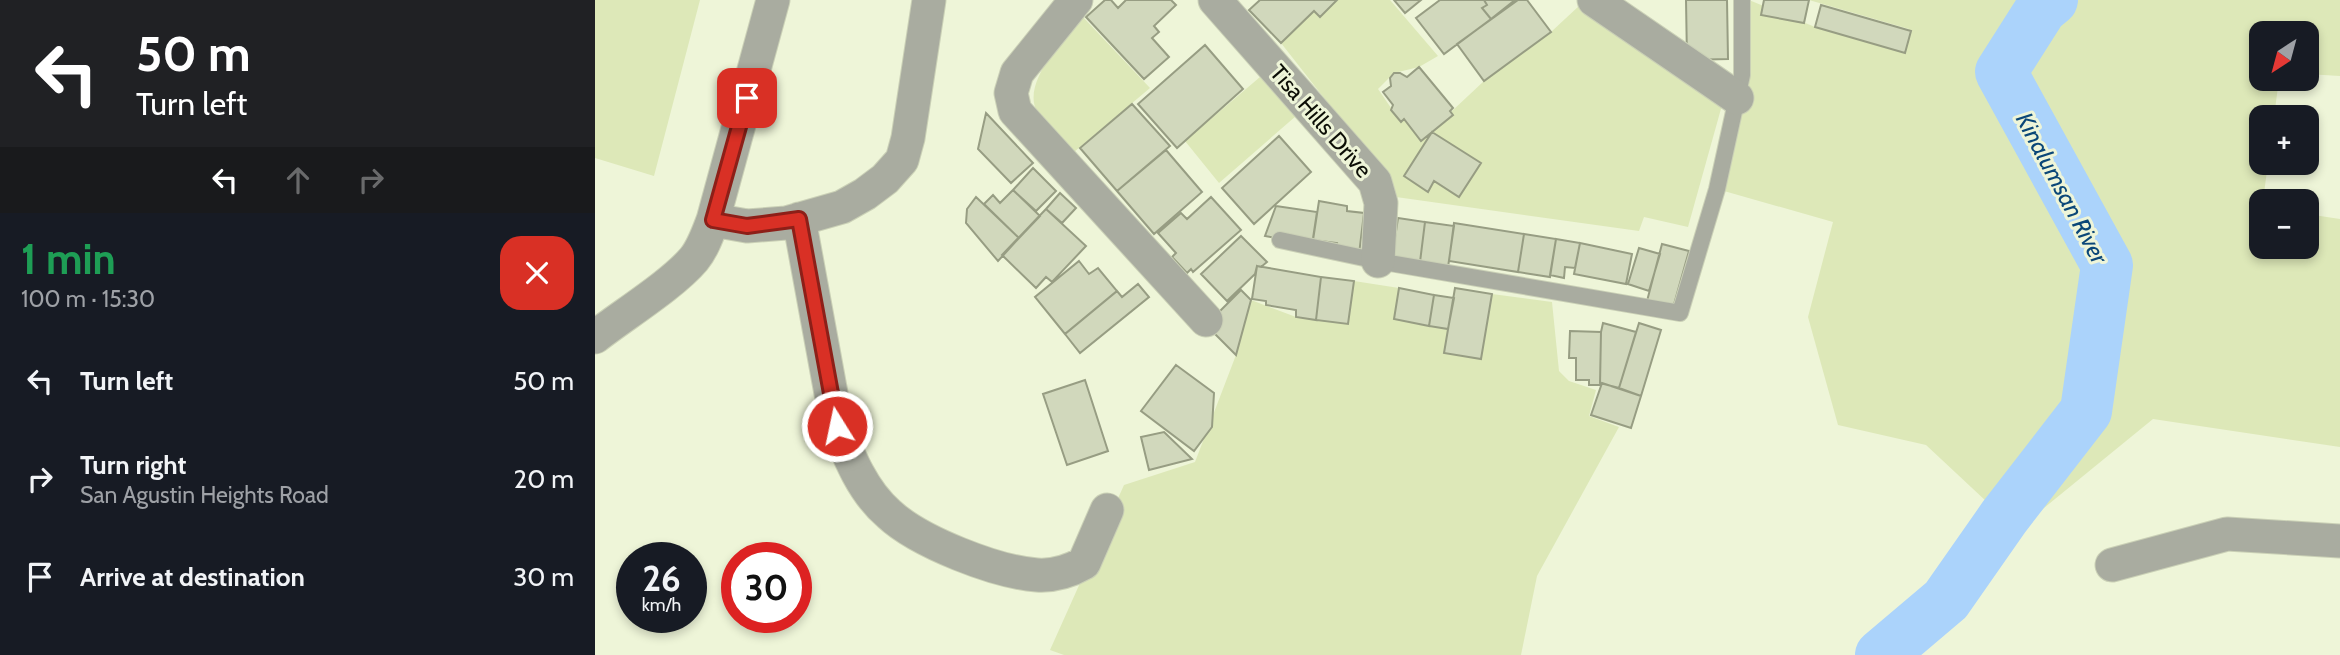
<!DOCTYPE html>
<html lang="en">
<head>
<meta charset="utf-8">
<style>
  body { margin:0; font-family:Cabin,sans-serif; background:#242831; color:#f1f3f6; height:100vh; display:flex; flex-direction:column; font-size:26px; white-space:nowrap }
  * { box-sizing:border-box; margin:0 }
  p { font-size:23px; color:#9ea1a6 }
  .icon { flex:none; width:38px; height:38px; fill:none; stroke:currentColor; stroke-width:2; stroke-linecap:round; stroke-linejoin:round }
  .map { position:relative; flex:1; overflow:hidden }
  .sheet { display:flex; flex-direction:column; background:#171b24; width:595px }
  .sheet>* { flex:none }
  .top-card { background:#202124; color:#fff; overflow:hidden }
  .needle { width:46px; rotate:216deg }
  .tools { position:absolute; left:1654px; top:21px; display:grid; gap:14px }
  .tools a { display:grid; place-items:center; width:70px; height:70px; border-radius:14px; background:#171b24; box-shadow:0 4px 10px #0003; font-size:35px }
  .speed { position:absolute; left:21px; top:542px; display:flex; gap:14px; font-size:35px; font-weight:700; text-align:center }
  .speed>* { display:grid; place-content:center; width:91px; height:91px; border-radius:50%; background:#171b24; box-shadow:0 4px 10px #0003; line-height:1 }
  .speed small { font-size:18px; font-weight:400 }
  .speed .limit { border:10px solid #d22; background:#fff; color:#111 }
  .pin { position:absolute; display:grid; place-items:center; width:60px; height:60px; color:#fff; margin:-30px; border-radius:14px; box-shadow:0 4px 10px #0006 }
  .me { position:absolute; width:77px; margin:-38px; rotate:350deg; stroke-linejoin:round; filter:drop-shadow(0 0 5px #0008) }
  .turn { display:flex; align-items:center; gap:24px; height:147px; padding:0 21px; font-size:32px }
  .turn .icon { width:91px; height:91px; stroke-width:2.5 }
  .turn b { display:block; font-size:49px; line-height:60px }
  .lanes { display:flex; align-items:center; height:66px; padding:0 21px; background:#0003; justify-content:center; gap:35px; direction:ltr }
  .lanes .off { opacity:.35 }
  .round { display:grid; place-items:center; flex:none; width:74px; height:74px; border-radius:21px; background:#242831 }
  .overview { display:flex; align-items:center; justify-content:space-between; height:119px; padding:0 21px }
  h1 { font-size:42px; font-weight:800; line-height:52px; color:#1e9e55 }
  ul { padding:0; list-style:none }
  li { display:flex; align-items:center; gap:21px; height:98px; padding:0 21px }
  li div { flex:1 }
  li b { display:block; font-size:26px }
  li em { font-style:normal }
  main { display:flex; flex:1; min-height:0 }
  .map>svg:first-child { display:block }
</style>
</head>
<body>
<main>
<section class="sheet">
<div class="top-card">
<div class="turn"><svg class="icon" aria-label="left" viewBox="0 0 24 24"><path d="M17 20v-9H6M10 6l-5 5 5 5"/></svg><div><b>50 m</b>Turn left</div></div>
<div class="lanes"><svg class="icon" aria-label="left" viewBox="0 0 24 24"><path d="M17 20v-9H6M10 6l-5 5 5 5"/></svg><svg class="icon off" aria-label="ahead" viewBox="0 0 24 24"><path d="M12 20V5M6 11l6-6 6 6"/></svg><svg class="icon off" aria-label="right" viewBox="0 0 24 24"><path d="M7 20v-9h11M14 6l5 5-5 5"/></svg></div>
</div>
<div class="overview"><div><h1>1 min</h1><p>100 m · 15:30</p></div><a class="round" style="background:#d93025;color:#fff"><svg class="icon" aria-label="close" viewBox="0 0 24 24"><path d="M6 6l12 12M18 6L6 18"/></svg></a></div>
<ul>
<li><svg class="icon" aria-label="left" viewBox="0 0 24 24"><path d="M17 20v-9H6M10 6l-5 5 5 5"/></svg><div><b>Turn left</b></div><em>50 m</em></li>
<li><svg class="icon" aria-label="right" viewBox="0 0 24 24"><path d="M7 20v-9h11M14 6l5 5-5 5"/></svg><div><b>Turn right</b><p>San Agustin Heights Road</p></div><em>20 m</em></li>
<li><svg class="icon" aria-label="arrive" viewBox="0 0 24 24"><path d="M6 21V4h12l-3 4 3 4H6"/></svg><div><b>Arrive at destination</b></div><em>30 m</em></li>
</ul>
</section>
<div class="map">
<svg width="1745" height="655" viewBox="0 0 1745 655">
  <rect width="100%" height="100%" fill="#eef5d8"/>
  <path fill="#dde8b8" d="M0,0H105L59,176L0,158Z
    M742,0H795L843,56L824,67L799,73L783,89L805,121L809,119L826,140L889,81L956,32L985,5L1129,98L1093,227L1049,217L1044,231L801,197L784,168L686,43L719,11L725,16Z
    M1154,0L1220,27L1310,53L1314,29L1214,0H1745V76L1712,74V33H1666V79H1684L1679,117H1666V163H1673L1668,201H1666V247H1712V214L1745,219V447L1558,419L1422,530L1331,445L1243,425L1213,317L1238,222L1122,189Z
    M486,15L555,88L479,152C467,139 451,125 442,111C426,84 470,37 486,15Z
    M665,77L701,116L624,183L590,141Z
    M759,281L804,288L799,319L853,329L850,353L885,359L897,294L957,302L964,371L974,381L1001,390L994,416L1024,427L942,576L926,655H469L455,650L529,485L600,462L641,355L656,300L701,317L752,324Z"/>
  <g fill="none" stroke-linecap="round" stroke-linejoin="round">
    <path stroke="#abd3fb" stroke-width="52" d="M1286,655L1351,600L1409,517L1491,411L1512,265L1406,72L1446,9L1457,0"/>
  </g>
  <path fill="#d1d8bc" stroke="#979d83" stroke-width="2" d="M510,0H516L523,8L531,0H576L581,5L559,26L564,32L557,38L574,57L549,79L491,17Z
    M665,0H742L725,17L719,11L686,43L654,10Z
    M799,0H826L810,13Z
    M845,0H889L892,5L887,8L896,19L849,54L821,18Z
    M889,0H920L896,19L887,8L892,5Z
    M923,0H932L956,32L889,81L862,44Z
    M1091,0H1132L1133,59L1092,60Z
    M1169,0H1214L1209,23L1166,15Z
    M1226,5L1316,31L1310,53L1220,27Z
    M610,45L648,89L582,148L543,104Z
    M824,67L858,108L855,111L858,115L826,141L809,119L806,122L796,110L798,105L788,92L796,86L795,78L799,73H805L812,77Z
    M537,104L575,146L522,191L485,148Z
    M391,113L438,163L416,183L383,149Z
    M837,132L886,163L864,197L839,181L833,192L809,176Z
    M684,136L716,172L659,224L627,188Z
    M571,150L607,192L559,234L522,191Z
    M438,168L461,191L441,211L418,190Z
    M418,190L445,216L424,238L389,204L398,195L405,203Z
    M465,193L481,208L467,223L451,209Z
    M381,197L424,238L403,261L371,223L372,209Z
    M616,197L646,230L598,272L596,269L592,273L577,257L581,253L563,233L586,213L592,219Z
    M724,201L752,206V211L769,213L764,254L741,250L742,243L718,240Z
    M681,206L722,212L717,245L670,236Z
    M451,209L491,246L457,282L451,277L441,288L407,255Z
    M803,218L830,222L825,262L797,258Z
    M830,222L859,226L853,267L825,262Z
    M859,223L929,234L923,272L854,261Z
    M929,234L961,239L955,277L923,272Z
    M646,236L672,262L666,267L662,266L660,274L632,301L606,274Z
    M961,239L985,243L980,268L970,267L969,278L955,275Z
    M985,243L1037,254L1031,284L979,274Z
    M1067,244L1094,251L1078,308L1052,301Z
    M1044,248L1065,254L1054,291L1033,284Z
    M484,261L494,274L503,268L522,291L470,334L440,297Z
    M662,266L726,277L721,320L701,317V310L671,305V301L657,299Z
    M726,277L759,281L753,324L721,320Z
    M543,284L554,297L485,353L470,334L522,291L527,297Z
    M804,288L839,295L834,326L799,319Z
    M860,288L897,294L886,359L849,353Z
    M646,290L656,300L641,355L611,325Z
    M839,295L859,298L853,329L834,326Z
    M1008,323L1041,332L1024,388L1005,383L1006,332Z
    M1044,323L1066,330L1046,396L1024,388Z
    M975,331L1006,332L1005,385H994V380H981V358H974Z
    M581,365L619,393L617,427L599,451L546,411Z
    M490,380L513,451L472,465L448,394Z
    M1007,383L1046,396L1036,428L996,415Z
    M569,432L597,459L554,470L546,437Z"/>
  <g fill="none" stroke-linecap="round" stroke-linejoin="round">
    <g stroke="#cad0b6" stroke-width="18">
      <path id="lane" d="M685,240L783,261L1085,313L1122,189L1147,75V0"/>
    </g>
    <g stroke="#cad0b6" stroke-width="35">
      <path id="street" d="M481,0L422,73L416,93L420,111L611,320
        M620,0L780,182L786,203L783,261
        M999,0L1142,98
        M204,219L242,426C254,457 268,492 294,514C324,542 401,572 442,575C458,576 475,571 489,563L512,510
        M118,220L152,226L191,223L247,207L270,194L290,179L307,160L313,138L334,0
        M0,337C28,315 77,285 99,259C108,248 113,233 118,220L178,0
        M1517,565L1632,534L1745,541"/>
    </g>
    <use href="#lane" stroke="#a9aca0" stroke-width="16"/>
    <use href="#street" stroke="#a9aca0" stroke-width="33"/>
  </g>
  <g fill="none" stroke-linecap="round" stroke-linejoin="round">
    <g stroke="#8d1f18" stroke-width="18">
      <path id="route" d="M152,98L118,220L152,226L204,219L242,426"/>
    </g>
    <use href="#route" stroke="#d93025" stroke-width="12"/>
  </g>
  <g text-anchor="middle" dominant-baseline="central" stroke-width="6" stroke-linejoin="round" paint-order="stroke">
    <g font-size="23" fill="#0c0e06" stroke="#eef5d8">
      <text transform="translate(726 121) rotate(49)">Tisa Hills Drive</text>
    </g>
    <g font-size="24" font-style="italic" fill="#0a4778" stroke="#eef5d8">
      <text transform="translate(1467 188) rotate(62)">Kinalumsan River</text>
    </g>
  </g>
</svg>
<div class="tools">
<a><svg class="needle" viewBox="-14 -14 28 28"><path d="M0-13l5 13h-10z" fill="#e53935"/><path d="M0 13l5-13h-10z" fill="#9ea1a6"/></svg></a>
<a>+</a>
<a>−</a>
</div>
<div class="speed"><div>26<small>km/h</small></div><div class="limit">30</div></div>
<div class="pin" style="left:152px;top:98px;background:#d93025"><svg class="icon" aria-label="arrive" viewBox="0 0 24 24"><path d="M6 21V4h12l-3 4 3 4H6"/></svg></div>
<svg class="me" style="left:242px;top:426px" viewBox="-20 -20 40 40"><circle r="17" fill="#d93025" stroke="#fff" stroke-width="3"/><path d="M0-11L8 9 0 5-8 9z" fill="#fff"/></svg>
</div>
</main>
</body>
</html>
